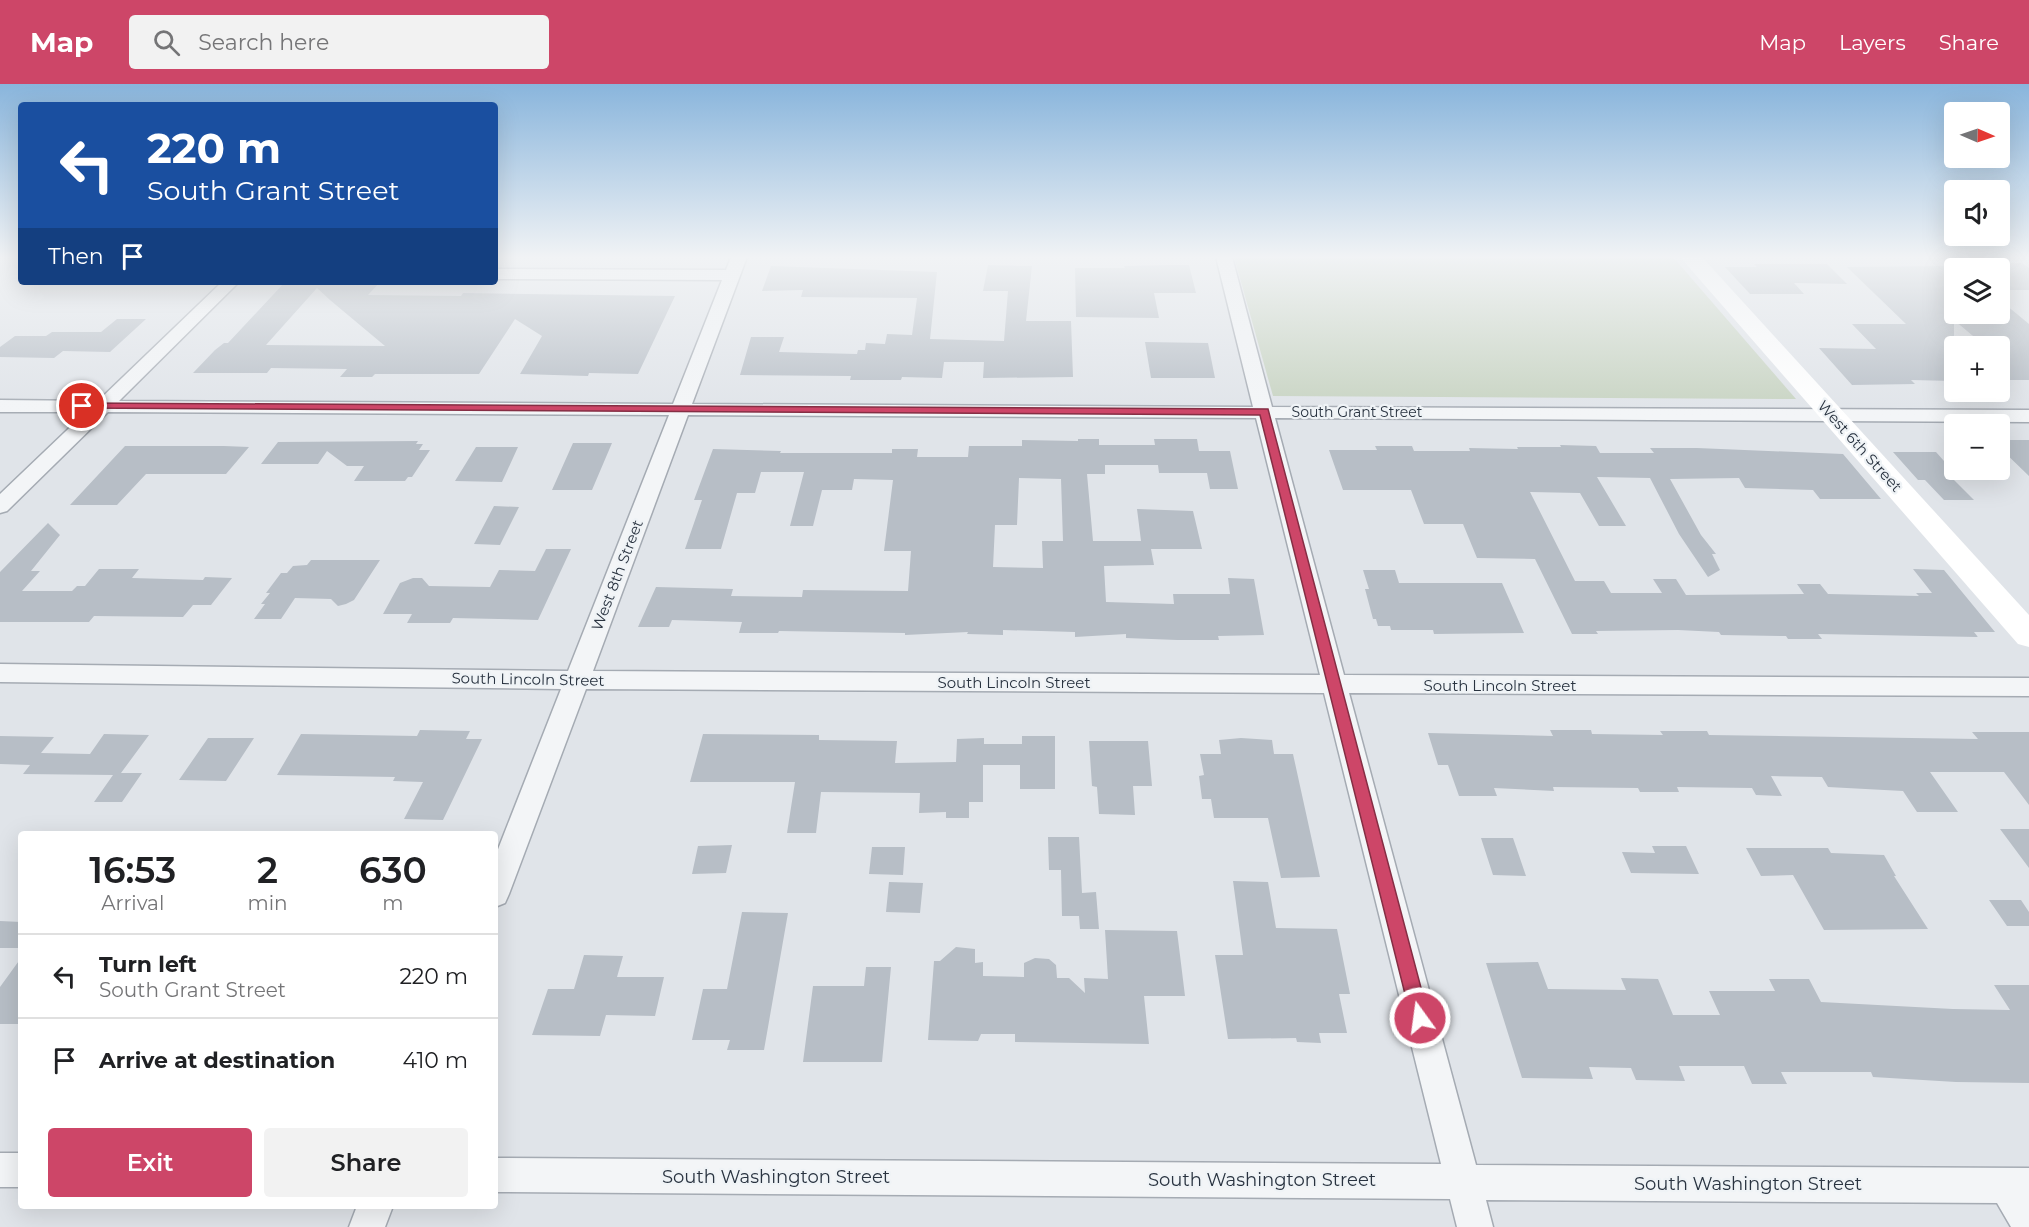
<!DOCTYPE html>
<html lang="en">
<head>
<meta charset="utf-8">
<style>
  body { margin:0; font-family:Montserrat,sans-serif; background:#f2f2f2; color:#202124; height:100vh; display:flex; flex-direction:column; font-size:22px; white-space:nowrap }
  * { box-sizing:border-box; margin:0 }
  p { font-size:20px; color:#757577 }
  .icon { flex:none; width:33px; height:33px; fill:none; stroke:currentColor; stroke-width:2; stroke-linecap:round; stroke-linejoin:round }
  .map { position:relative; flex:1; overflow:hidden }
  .side { position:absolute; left:18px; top:747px; width:480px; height:378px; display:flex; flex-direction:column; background:#fff; border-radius:6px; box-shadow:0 6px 24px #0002 }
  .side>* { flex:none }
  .guide { position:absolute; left:18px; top:18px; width:480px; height:183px; border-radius:6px; box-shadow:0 6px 24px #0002; background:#1a4fa0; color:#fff; overflow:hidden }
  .needle { width:39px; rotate:92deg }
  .controls { position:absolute; left:1944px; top:18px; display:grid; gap:12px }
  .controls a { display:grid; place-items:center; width:66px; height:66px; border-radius:6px; background:#fff; box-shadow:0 6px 24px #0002; font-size:30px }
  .pin { position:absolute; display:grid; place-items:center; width:51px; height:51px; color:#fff; margin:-26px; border:3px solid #fff; border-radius:50%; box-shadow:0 2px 6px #0007 }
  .me { position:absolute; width:66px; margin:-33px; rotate:346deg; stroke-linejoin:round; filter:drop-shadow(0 0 4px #0008) }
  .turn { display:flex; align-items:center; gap:21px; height:126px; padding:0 30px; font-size:27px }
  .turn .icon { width:78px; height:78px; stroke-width:2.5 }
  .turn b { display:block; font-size:42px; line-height:51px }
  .then { display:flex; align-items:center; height:57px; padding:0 30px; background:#0003; gap:12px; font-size:22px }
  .eta { display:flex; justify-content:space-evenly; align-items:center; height:102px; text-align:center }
  .eta b { font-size:36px; font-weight:600; line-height:42px }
  .cta { display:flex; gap:12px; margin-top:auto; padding:12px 30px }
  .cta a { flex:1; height:69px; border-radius:6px; background:#cd4668; color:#fff; font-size:24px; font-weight:600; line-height:69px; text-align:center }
  .cta a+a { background:#f2f2f2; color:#202124 }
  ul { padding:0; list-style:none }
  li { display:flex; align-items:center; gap:18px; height:84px; padding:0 30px; border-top:2px solid #e0e0e0 }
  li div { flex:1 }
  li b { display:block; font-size:22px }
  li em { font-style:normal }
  header { display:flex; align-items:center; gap:36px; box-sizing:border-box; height:84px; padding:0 30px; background:#cd4668; color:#fff }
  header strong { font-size:28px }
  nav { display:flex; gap:33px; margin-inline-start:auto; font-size:21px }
  .search { width:420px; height:54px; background:#f2f2f2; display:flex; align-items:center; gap:15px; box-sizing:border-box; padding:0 21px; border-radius:6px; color:#757577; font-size:22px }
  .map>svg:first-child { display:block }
</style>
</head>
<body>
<header>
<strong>Map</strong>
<div class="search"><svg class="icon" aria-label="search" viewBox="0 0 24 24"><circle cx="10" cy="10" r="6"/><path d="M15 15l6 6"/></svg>Search here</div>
<nav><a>Map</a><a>Layers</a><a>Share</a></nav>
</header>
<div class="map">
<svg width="2029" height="1143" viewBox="0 0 2029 1143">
  <rect width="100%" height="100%" fill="#e0e4e9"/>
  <path fill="#c7d3c1" d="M1234,173H1673L1796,315L1273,312Z"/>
  <path fill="#b7bec6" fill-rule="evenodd" d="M2000,179H2022L2029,184V206H2000Z
    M1754,180H1827L1847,200L1794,199L1804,210H1750L1725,183H1757Z
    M988,181L1032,182L1026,237H1071L1073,293L983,294L984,278H944L942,294L902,293L901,296H850L851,292L740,291L751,253H784L779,268L857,270L858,266H865L866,259L885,260L887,250L912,251L917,214L801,213L803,206L762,207L771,182L937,188L930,255L1004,257L1008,207H983Z
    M1168,181H1189L1196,209H1154L1159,234L1076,233L1075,184H1125L1124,182Z
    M1954,182V230H2000V216L2029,240V296H2000V262H1985L1954,236V297L1911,296L1915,300L1852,301L1819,264L1876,265L1852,240H1906L1847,183Z
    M285,198H380L368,211L461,212L463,209L675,212L638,290L589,289L588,292L520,290L542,252L515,235L479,290H375L372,293H340L347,285L271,284L267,289H193L215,266L224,259H228ZM317,204L330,216L385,262L266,261Z
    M117,235H146L110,268L63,267L54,274L0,273V263L15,252H46L52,248H101Z
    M1145,258L1208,259L1215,294H1151Z
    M1078,355H1099V361H1155L1154,355H1197L1199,367H1230L1238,405H1210L1207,389H1159L1158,381H1105V390H1087L1093,457H1141L1137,425L1193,427L1202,465H1151L1154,481L1104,482L1106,518L1174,520L1173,510H1230L1228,494L1254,495L1264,551L1218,552L1219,556H1177L1126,554V550L1075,553V548L1003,546V551L967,550L968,548L905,551V549L779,547L778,549H739L742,538L672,536L669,543H638L656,503L733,505L731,512L802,513L803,506L908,507L911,467H884L893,396L854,395L852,406H822L813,442H790L804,388H761L755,409H737L721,465H685L702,416H694L713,365L781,367L780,369H892V365H918L917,373H968L969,362H1022V356L1078,357ZM1019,394L1061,395L1063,457H1042L1043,484L993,483L995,441H1017Z
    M2000,356H2029V392L2000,364Z
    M418,357L416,360H423L419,366H430L412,393H408L405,397H354L364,382H347L327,367L318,380H261L278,358Z
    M573,359H612L592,406H552Z
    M1560,361L1596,362L1600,369H1654L1650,364H1697L1843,370L1881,415H1820L1813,406L1745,404L1739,394L1670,395L1701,451L1716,470H1712L1720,486L1708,493L1679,450L1650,394L1597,393L1626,442H1599L1580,409L1530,408L1575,497H1604L1611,509H1662L1653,495H1676L1686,511L1804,510L1797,500H1820L1828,510L1919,512L1916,509H1932L1913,485L1944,486L1995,548H1974L1978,553L1818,550L1822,555H1788L1786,552L1721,551L1719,548L1678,546L1596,547L1598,550H1572L1535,475L1477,474L1463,440H1424L1411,406H1343L1329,366H1377L1375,362H1412L1414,367H1470L1469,364L1518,365L1517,363H1561Z
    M125,362H224L249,363L226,390H146L117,421H70Z
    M476,363H518L502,398L455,397Z
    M1893,368H1936L1960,395H1953L1974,416H1944L1925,396H1918Z
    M494,422L519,423L500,461L474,460Z
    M48,439L60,451L31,487H40L22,507H72L77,502H85L99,485H139L132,494L203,496L205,493L232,494L211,521H193L183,533L94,532L89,538H0V488Z
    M546,465H571L538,536L453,534L450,539H407L412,530H383L400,499L413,494H422L429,502L490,503L499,486L535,487Z
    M311,476H380L354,516L346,520L338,522L331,515L295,514L281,535H254L265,520H261L270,509H266L281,489H287L293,482L307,481Z
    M1363,486H1395L1399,499H1502L1524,549L1434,550L1433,546H1391L1390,542H1378L1376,535H1373L1365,505H1369Z
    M420,646L470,647L466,655H482L443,736L404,735L423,698L393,697L395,693L277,691L301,650L417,652Z
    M1550,646H1591L1592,650L1663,651L1660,647H1707L1709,651L1978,655L1972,648H2029V721L2004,688H1930L1958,728H1917L1903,707L1828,703L1822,693L1771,692L1782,712L1756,711L1752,704L1677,703L1679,708H1640L1638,704L1553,703L1554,707L1494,704L1497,712H1459L1448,681H1438L1428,649L1553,652Z
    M104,650L149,651L121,689H142L122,718H94L113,691L23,690L30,681L0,680V652L54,653L41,669L90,670Z
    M703,650L819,651V656L897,657L895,679L956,678L957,655L984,654V660H1022V652H1055V705H1020V681H983V718H969V734H946V728L919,729L920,709L821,708L816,749H787L795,698H690Z
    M208,654H254L226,697L179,696Z
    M1241,654L1272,656L1274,670H1293L1320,793L1281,794L1268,734H1214L1211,715H1202L1199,692L1204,691L1200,670H1221L1219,656Z
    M1089,657H1148L1152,702H1133L1135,731L1099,730L1097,703L1092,702Z
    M2000,745H2029V784Z
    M1048,753H1079L1082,809L1096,808L1099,845H1080L1079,832H1062L1061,786H1049Z
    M1481,754H1513L1526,792L1493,791Z
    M732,761L726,789L692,790L698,762Z
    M1652,762H1686L1699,790L1631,789L1622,768L1655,769Z
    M872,763H905L903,791L869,790Z
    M1746,764H1828L1831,769L1884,771L1896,792H1894L1928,845L1824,846L1793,791L1761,792Z
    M1233,797L1268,798L1276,844L1337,845L1350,910H1339L1347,949H1319L1321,959L1297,958L1296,954L1228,955L1215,871H1243Z
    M889,798L923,799L920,829L886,828Z
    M1989,816H2021L2029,828V842H2007Z
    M742,828L788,829L764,966H727L730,956H692L703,905H727Z
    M0,837L21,838V864H0Z
    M1105,846L1177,847L1185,912H1144L1149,960L1015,958V950H981L978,957L928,956L934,877H940L956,863L975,865V879L983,878V892L1024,893V879L1035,874L1049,875L1056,881L1057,894H1069L1085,909L1084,894L1108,895Z
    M584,871L623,872L617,893H664L655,932L606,931L600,952L532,951L548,905H574Z
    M21,874V940H0V903Z
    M1538,878L1548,905L1626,906L1621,894L1658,895L1673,931H1720L1709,907H1775L1769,895H1809L1821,918L1953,925L2010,926L1994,901H2029V999L1956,998L1873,993L1871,988H1781L1787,1000H1752L1744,982H1679L1685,997L1636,996L1631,984L1589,983L1593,995L1522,994L1486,879Z
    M866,883H891L882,978H803L813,902H864Z"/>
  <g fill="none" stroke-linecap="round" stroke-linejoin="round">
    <g stroke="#a5abb3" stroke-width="3">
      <path id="street" d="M731,173H747L692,320L1253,323L1216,173H1232L1272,323L2029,326V338L1275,334L1344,591L2029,594V612L1349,609L1476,1081L2029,1084V1143H2011L1997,1119L1486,1116L1493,1143H1457L1450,1115L495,1108V1074L1441,1080L1324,609L586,605L509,810L505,819L495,823V773L561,605L0,598V580L568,587L669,331L108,328L7,427L0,429V410L86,328H0V316L98,317L222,198H239L119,317L673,320L722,196L495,195V185L726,186ZM688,331L1256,334L1320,591L593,587Z
        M0,1069H21V1103H0Z
        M357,1122H393L385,1143H349Z"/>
    </g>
    <use href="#street" fill="#f3f5f7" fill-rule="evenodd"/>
    <path fill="#fff" fill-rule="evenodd" d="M1680,173H1702L2029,531V563L2018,560Z"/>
  </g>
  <linearGradient id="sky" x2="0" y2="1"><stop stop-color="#89b5dc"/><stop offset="0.52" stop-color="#f1f3f5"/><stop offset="1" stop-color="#f1f3f5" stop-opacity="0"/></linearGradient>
  <rect width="2029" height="333" fill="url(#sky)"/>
  <path fill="#cd4668" stroke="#852e44" stroke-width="1.5" d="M82,319L1268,325L1429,934L1427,941L1420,943L1414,941L1411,934L1260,331L79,324V320Z"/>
  <g text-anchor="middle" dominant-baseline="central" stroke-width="4.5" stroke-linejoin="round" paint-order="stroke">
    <g font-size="14" fill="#293340" stroke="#eff3f6">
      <text x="1357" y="328">South Grant Street</text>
    </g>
    <g font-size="15" fill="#293340" stroke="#eff3f6">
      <text transform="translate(1860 362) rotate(48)">West 6th Street</text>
      <text transform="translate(617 491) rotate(-69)">West 8th Street</text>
      <text transform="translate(528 595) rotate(1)">South Lincoln Street</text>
      <text x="1014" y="598">South Lincoln Street</text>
      <text x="1500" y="601">South Lincoln Street</text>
    </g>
    <g font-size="18" fill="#293340" stroke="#eff3f6">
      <text x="776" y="1093">South Washington Street</text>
      <text x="1262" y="1096">South Washington Street</text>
      <text x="1748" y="1100">South Washington Street</text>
    </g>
  </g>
</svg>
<div class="controls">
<a><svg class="needle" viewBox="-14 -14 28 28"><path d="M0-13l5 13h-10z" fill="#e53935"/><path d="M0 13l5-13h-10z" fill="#757577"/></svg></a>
<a><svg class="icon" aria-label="sound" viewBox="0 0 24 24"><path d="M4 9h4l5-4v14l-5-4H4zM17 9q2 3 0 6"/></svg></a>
<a><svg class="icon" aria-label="layers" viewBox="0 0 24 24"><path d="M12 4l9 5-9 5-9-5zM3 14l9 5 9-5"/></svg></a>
<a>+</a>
<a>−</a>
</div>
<div class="pin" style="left:82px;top:322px;background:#d93025"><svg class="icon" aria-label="arrive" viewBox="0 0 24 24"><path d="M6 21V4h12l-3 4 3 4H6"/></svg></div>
<svg class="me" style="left:1420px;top:934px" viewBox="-20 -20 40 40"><circle r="17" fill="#cd4668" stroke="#fff" stroke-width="3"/><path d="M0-11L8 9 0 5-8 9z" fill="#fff"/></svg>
<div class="guide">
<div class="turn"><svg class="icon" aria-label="left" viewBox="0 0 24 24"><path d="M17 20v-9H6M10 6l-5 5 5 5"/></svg><div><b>220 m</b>South Grant Street</div></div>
<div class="then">Then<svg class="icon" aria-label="arrive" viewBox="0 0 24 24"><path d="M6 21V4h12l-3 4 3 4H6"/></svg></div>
</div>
<section class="side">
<div class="eta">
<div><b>16:53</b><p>Arrival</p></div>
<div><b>2</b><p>min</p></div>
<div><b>630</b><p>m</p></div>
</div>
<ul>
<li><svg class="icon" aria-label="left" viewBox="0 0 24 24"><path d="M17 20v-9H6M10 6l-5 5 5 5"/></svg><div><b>Turn left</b><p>South Grant Street</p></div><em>220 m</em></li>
<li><svg class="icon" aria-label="arrive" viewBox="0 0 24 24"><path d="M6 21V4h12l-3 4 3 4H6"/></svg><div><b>Arrive at destination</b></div><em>410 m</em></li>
</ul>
<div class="cta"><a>Exit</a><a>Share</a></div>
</section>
</div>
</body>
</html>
